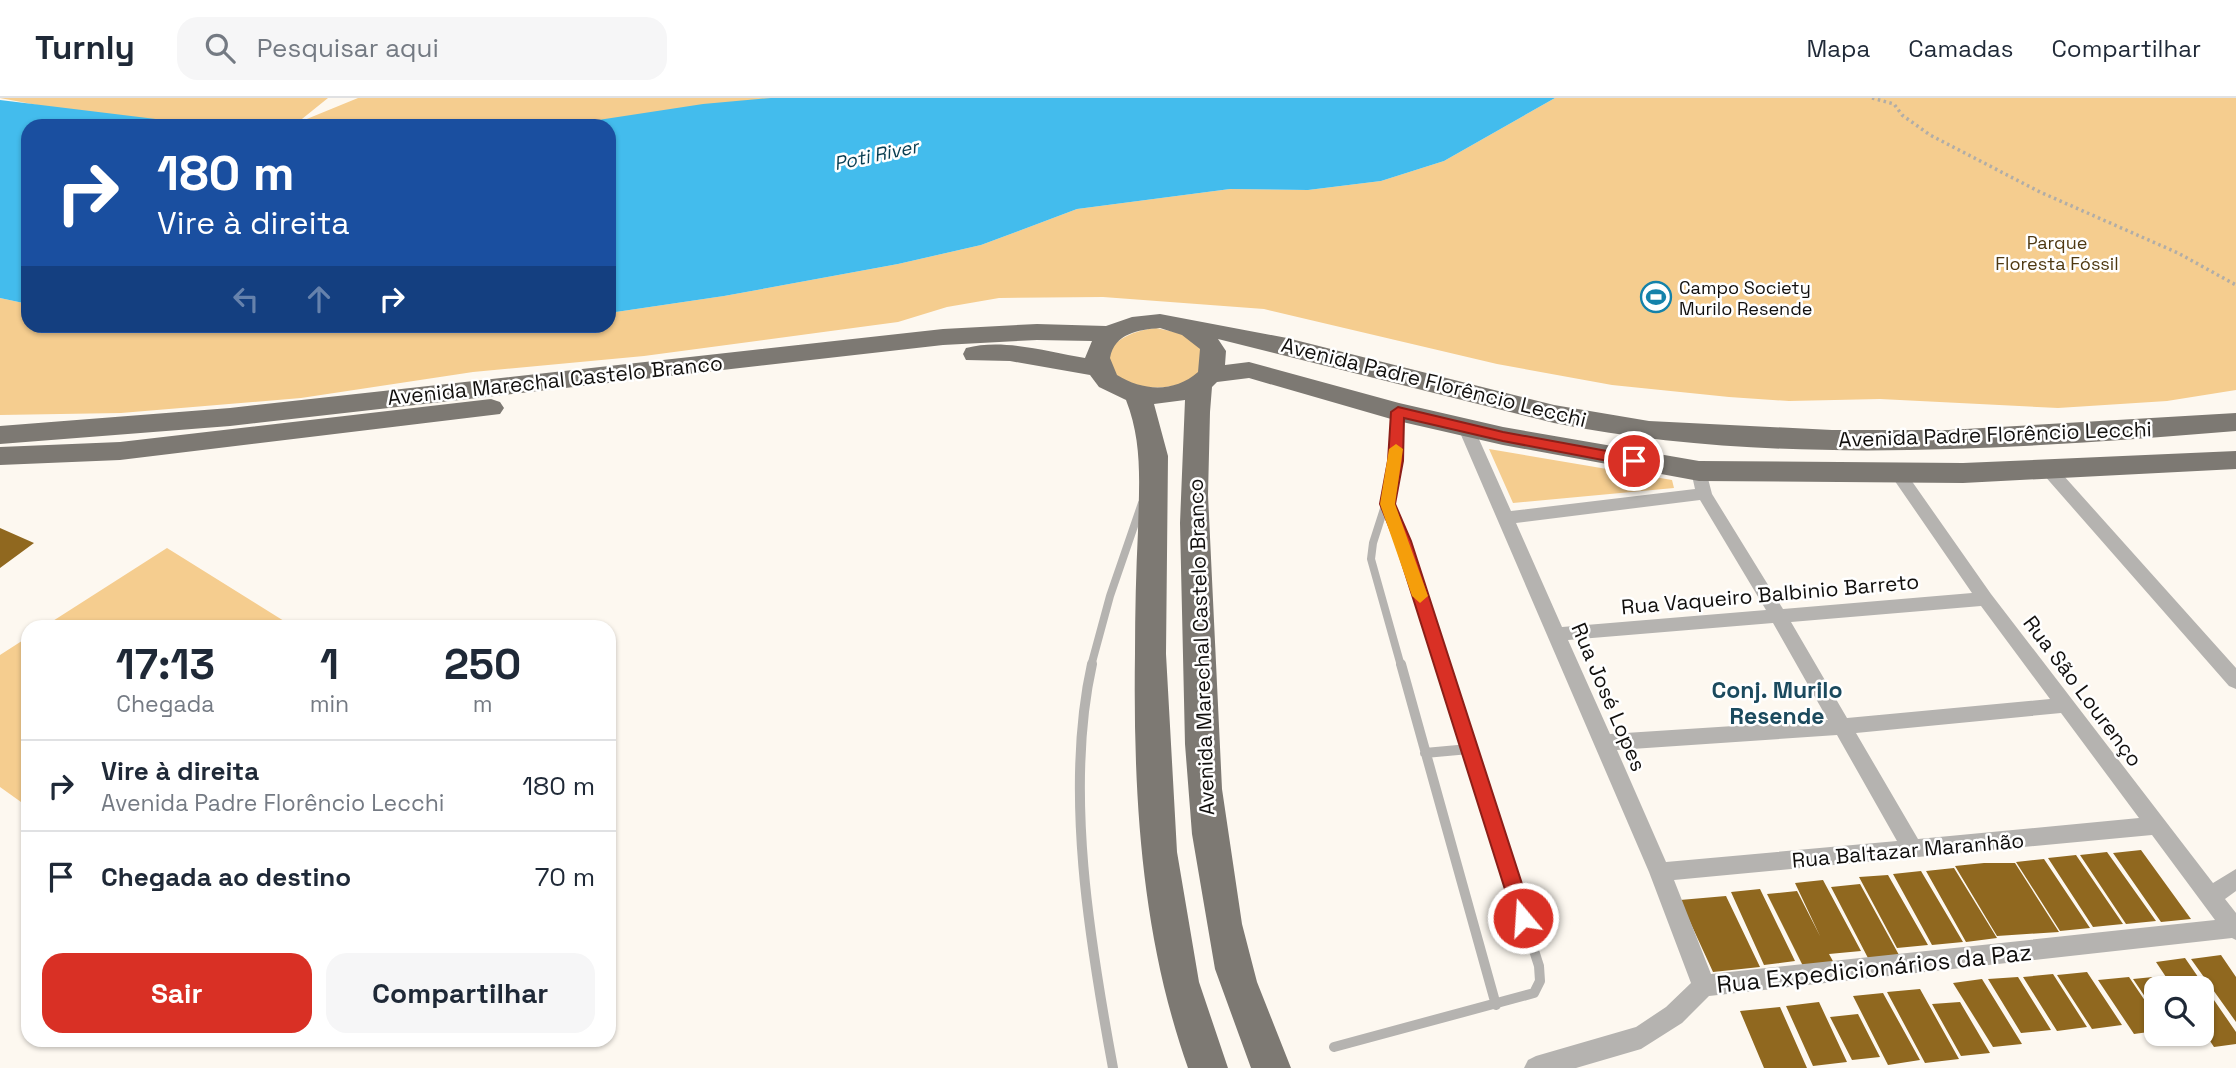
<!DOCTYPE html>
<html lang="pt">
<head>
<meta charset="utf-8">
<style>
  body { margin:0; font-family:"Space Grotesk",sans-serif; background:#f6f6f7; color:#1f2937; height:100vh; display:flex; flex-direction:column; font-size:26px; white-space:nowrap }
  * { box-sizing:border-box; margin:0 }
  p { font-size:23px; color:#747a83 }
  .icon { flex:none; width:38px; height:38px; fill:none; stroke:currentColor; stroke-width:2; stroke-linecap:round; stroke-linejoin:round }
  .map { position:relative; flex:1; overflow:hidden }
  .details { position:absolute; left:21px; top:522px; width:595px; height:427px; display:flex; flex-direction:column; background:#fff; border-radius:21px; box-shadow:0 2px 5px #0004 }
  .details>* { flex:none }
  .top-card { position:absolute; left:21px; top:21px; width:595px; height:214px; border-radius:21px; box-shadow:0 2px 5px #0004; background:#1a4fa0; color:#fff; overflow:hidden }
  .buttons { position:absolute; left:2144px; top:878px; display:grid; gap:14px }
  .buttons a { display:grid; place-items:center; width:70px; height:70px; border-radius:14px; background:#fff; box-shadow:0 2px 5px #0004; font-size:35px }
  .pin { position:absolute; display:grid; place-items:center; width:60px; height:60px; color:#fff; margin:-30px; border:4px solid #fff; border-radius:50%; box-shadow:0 2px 7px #0007 }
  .me { position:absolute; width:77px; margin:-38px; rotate:342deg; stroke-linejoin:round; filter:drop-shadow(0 0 5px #0008) }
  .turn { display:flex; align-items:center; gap:24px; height:147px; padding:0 21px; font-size:32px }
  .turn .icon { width:91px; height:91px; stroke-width:2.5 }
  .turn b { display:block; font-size:49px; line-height:60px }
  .lanes { display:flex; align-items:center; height:66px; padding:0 21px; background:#0003; justify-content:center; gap:35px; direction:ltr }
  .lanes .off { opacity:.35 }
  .eta { display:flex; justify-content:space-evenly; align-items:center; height:119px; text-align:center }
  .eta b { font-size:42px; font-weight:600; line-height:49px }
  .primary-button { display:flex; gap:14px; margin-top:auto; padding:14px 21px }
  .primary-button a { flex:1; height:80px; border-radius:21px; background:#d93025; color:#fff; font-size:28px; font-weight:600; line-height:80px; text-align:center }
  .primary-button a+a { background:#f6f6f7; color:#1f2937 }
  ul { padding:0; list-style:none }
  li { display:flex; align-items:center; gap:21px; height:91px; padding:0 21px; border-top:2px solid #e0e1e3 }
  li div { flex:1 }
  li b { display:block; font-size:26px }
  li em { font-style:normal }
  header { display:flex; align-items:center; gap:42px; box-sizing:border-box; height:98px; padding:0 35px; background:#fff; border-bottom:2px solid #e0e1e3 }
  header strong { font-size:33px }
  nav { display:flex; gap:38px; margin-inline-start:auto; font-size:24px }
  .search { width:490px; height:63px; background:#f6f6f7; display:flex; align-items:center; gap:18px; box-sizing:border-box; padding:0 24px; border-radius:21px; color:#747a83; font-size:26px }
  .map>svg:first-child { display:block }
</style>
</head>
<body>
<header>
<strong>Turnly</strong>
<div class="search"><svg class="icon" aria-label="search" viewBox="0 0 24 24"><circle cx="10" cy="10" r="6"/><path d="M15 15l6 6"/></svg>Pesquisar aqui</div>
<nav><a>Mapa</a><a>Camadas</a><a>Compartilhar</a></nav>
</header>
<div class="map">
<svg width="2236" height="970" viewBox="0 0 2236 970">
  <rect width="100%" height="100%" fill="#fdf8f0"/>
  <path fill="#f5cd8f" d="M0,0H328L297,25L358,0H803L559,28H213L58,11Z
    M1555,0H2236V292L2167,303L2058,310L1880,301L1789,303L1729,299L1612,287L1497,266L1264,211L1103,199L999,200L947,209L898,224L868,228L644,258L473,274L301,300L121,315L0,317V200L28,206V228H191L356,235L477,228H609V215L724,198L898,166L981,147L1077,111L1230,91L1308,92L1381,83L1444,63Z
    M1156,230L1184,236L1201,251C1201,258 1203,266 1200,272C1187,294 1132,295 1116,277C1091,248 1133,232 1156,230Z
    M1489,351L1672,382L1674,390L1513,405Z
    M167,450L292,528H45Z
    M28,539V709L0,689V557Z"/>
  <path fill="#43bced" d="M771,0H1555L1444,63L1381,83L1308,92L1230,91L1077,111L981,147L898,166L724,198L609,215V28H559L703,6Z
    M0,2L213,28H28V206L0,200Z
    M191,228H477L356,235Z"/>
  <path fill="#90681f" d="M0,430L34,445L0,470Z
    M2141,752L2191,821L2161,824L2113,755Z
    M2107,754L2156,823L2126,826L2080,757Z
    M2076,757L2123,826L2093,829L2048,760Z
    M2044,761L2090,830L2060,833L2016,764Z
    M1984,765H2015L2059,834L1997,838L1955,768Z
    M1954,770L1997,840L1966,844L1926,773Z
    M1921,773L1963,844L1932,847L1893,776Z
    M1888,777L1928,847L1897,850L1859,779Z
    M1823,782L1861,853L1829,856L1834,865L1803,868L1767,796L1797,793L1820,838L1795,785Z
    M1860,786L1899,857L1868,860L1831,789Z
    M1760,791L1795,863L1764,867L1731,794Z
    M1726,798L1760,869L1713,874L1680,802Z
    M2221,857L2236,879V924L2191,861Z
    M2185,860L2236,934V946L2214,949L2202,931V891H2174L2156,864Z
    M2087,874L2122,927L2092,931L2057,877Z
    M2053,876L2087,929L2057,933L2023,879Z
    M2163,878L2172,891H2156V915L2133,881Z
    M2018,879L2051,932L2021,935L1988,881Z
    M2129,879L2156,919V933L2134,936L2098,882Z
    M1982,881L2022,946L1993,949L1953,885Z
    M1920,891L1959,961L1925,965L1887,894Z
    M1883,895L1920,962L1888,967L1853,898Z
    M1819,904L1847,964L1813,968L1786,908Z
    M1960,904L1990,955L1961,958L1932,906Z
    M1780,909L1807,970H1764L1740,913Z
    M1858,916L1880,959L1852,962L1830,919Z"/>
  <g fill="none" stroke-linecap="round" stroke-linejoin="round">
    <path stroke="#b1ada7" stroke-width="3.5" stroke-dasharray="2.5 3.5" stroke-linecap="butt" d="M1872,0L1894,6L1902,17L1930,37L2040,94L2178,155L2236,187"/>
    <path stroke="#b5b3b0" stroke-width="8" d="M1398,314L1390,392L1373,445L1371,461L1401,568
      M1387,406L1403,443L1443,568
      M1091,568L1110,498L1142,405"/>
    <path stroke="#b5b3b0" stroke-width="10" d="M1092,566C1064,691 1090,846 1113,970
      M1401,566L1496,907
      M1425,655L1469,651
      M1334,949L1534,895L1540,883L1539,868L1442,566"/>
    <path fill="#b5b3b0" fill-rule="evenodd" d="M1466,325L1474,330L1511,413L1695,391L1691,373L1693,369H1705L1712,396L1783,511L1972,495L1890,376L1892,372H1904L1991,496L2213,785L2236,771V793L2225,801L2236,815V842L2232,840L1709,898L1682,925L1641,951L1576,970H1524L1528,962L1536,958L1636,929L1666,909L1691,885L1649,774L1458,330ZM1700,402L1766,512L1562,529L1516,425ZM1981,508L2050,601L1847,620L1791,524ZM1773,525L1828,622L1610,636L1568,542ZM2061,615L2139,720L1918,741L1856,635ZM1837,637L1897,743L1666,764L1617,652ZM2152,737L2215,822L1711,876L1674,782Z
      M2049,366L2055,368L2236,570V591L2229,588L2043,376L2041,372Z"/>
    <path fill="#7d7973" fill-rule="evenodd" d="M1160,216L1287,240L1554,307L1649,323L1832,332H1948L2236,315V333C2016,351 1771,369 1554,325L1218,241L1226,253L1225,267L1249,264L1399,305L1503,329L1699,363L1963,365L2236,353V371L1963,385L1699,383L1503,347L1398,323L1249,280L1217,284L1212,289L1210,314L1208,397L1222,691L1242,826L1257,884L1291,970H1251L1215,871L1192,736L1185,646L1180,425L1185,302L1154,306L1168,358L1166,556L1177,754L1199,884L1228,970H1188C1141,837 1133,696 1135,555C1135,514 1136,473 1138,433C1139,387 1143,345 1126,302L1099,289L1090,277L1010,263L966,262L963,256L966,250C1004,240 1047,254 1085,260L1092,243L1037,242L943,247L230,328L0,346V328L230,310L943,231L1037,226L1106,228L1132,219ZM1160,230L1182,237L1200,251L1198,274C1174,295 1143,293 1117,277L1110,260C1115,235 1138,232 1160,230Z
      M491,301L500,304L504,310L500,316L120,362L0,367V349L120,344Z"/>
  </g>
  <path fill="#d93025" stroke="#8d1f18" stroke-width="2" d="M1398,309L1503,334L1634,358L1641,363L1634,368L1503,343L1404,320L1403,363L1395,406L1411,443L1533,820L1530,826L1523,829L1516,826L1514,820L1395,443L1380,406L1388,363L1391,314Z"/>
  <path fill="#f59e0b" d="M1396,346L1403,351L1395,406L1428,498L1420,505L1412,498L1380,406L1389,351Z"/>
  <defs>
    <g id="stadium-ring" transform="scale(1.575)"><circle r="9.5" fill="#fff" stroke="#1482aa" stroke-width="1.5"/><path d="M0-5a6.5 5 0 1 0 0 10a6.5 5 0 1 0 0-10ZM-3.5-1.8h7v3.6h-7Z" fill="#1482aa"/></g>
  </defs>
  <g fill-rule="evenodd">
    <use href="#stadium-ring" x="1656" y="199"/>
  </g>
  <g text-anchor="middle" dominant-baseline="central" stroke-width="5" stroke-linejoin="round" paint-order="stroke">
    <g font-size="18" fill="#4f3912" stroke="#fff">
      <text x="2057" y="144">Parque<tspan x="2057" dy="21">Floresta Fóssil</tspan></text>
    </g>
    <g font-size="18" fill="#110f0d" stroke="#fff" text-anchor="start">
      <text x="1679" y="189">Campo Society<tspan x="1679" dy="21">Murilo Resende</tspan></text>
    </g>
    <g font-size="19" font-style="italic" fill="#083e52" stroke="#fff">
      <text transform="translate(876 57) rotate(-12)">Poti River</text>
    </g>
    <g font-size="21" fill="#110f0d" stroke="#fff">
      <text transform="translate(555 282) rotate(-6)">Avenida Marechal Castelo Branco</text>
      <text transform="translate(1434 284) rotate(14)">Avenida Padre Florêncio Lecchi</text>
      <text transform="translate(1995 336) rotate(-2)">Avenida Padre Florêncio Lecchi</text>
      <text transform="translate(1770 496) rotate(-5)">Rua Vaqueiro Balbinio Barreto</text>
      <text transform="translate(1201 549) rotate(-92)">Avenida Marechal Castelo Branco</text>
      <text transform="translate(2083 593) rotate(53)">Rua São Lourenço</text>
      <text transform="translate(1609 599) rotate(67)">Rua José Lopes</text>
      <text transform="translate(1908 752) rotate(-5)">Rua Baltazar Maranhão</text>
    </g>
    <g font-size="23" font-weight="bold" fill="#1b4a5e" stroke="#fff">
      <text x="1777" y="592">Conj. Murilo<tspan x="1777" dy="26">Resende</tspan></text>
    </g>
    <g font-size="24" fill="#110f0d" stroke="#fff">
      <text transform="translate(1874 870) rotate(-6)">Rua Expedicionários da Paz</text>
    </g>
  </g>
</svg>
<div class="buttons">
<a><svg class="icon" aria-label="search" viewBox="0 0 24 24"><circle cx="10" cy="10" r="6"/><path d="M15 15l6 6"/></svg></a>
</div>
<div class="pin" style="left:1634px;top:363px;background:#d93025"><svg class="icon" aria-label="arrive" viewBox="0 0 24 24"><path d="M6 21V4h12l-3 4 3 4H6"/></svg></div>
<svg class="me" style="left:1523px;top:820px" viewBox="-20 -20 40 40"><circle r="17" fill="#d93025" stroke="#fff" stroke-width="3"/><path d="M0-11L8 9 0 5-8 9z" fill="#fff"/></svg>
<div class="top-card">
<div class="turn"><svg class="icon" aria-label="right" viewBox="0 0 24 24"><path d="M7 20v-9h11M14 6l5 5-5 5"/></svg><div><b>180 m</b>Vire à direita</div></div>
<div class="lanes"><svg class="icon off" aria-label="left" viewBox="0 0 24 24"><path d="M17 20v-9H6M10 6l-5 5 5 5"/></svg><svg class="icon off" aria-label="ahead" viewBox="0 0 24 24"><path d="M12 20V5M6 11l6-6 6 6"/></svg><svg class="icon" aria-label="right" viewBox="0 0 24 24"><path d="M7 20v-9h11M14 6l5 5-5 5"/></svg></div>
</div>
<section class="details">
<div class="eta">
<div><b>17:13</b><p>Chegada</p></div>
<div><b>1</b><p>min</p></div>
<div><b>250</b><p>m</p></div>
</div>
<ul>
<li><svg class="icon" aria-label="right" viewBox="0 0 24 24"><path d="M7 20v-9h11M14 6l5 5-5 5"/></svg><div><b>Vire à direita</b><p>Avenida Padre Florêncio Lecchi</p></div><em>180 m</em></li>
<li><svg class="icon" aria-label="arrive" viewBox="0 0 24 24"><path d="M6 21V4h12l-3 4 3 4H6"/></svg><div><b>Chegada ao destino</b></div><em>70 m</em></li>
</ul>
<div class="primary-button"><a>Sair</a><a>Compartilhar</a></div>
</section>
</div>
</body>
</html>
